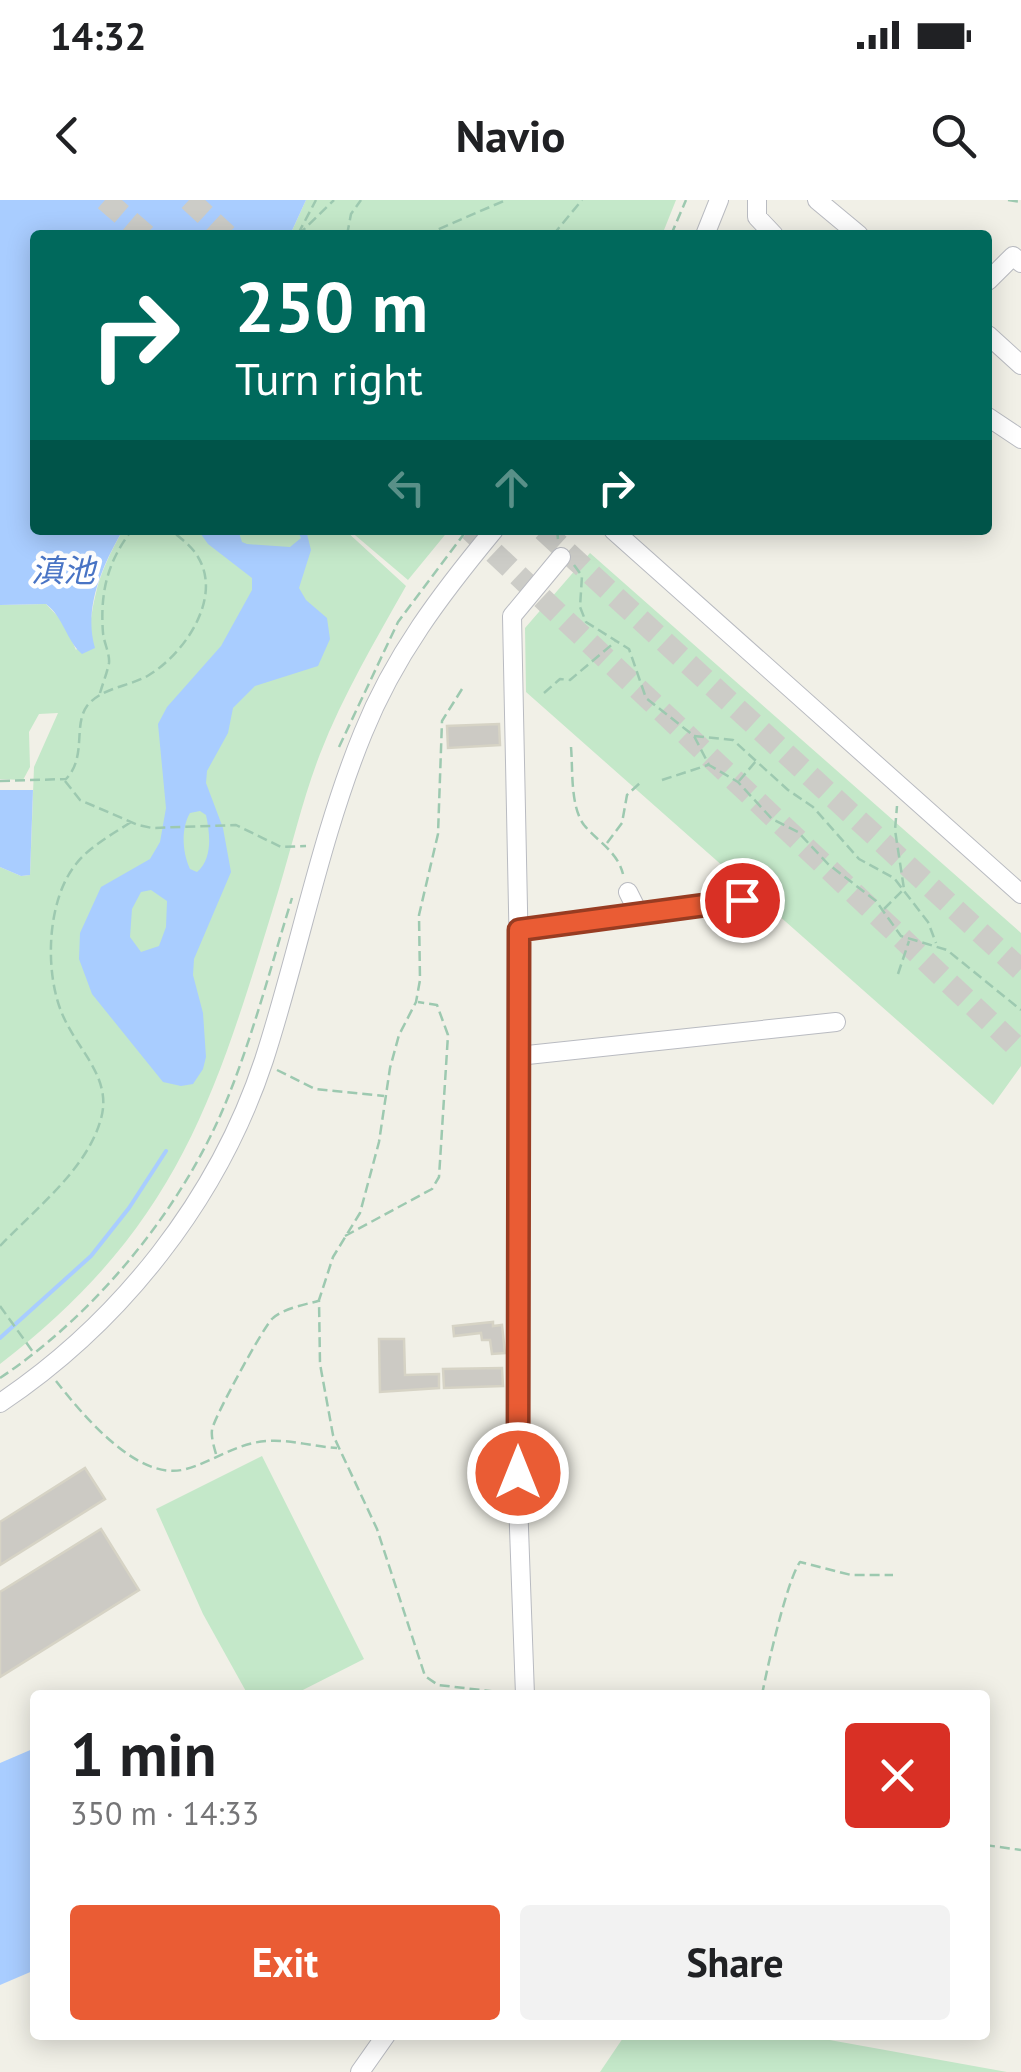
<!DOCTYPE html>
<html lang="en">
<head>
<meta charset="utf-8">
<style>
  body { margin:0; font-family:"PT Sans","Noto Sans SC",sans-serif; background:#f2f2f2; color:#202124; height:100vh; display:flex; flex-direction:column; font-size:38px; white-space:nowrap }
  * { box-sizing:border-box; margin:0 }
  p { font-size:32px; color:#757577 }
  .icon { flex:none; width:55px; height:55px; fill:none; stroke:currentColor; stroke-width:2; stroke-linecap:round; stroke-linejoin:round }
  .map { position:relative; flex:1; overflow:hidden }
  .drawer { position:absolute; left:30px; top:1490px; width:960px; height:350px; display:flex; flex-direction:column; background:#fff; border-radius:10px; box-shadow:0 5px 25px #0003 }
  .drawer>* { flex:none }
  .banner { position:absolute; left:30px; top:30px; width:962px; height:305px; border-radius:10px; box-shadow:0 5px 25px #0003; background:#00695c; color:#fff; overflow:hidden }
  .pin { position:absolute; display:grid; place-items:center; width:85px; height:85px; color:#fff; margin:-42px; border:5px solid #fff; border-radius:50%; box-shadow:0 2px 10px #0007 }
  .me { position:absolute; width:110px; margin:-55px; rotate:0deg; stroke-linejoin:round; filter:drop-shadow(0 0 8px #0008) }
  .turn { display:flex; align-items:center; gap:35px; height:210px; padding:0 40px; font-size:45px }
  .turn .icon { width:130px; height:130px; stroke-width:2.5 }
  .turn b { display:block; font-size:70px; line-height:85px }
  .lanes { display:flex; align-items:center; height:95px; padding:0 40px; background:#0003; justify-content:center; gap:50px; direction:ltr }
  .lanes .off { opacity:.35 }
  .round { display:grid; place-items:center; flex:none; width:105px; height:105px; border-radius:10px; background:#f2f2f2 }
  .summary { display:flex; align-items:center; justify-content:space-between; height:170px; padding:0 40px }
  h1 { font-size:60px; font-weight:700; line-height:75px }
  .action { display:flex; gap:20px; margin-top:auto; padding:20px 40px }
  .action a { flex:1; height:115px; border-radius:10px; background:#ea5c34; color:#fff; font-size:40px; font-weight:700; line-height:115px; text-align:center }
  .action a+a { background:#f2f2f2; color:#202124 }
  .status { display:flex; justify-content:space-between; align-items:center; height:70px; padding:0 50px; background:#fff; direction:ltr }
  .status svg { height:28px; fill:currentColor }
  header { display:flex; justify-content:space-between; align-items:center; height:130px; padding:0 40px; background:#fff; font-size:45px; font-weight:700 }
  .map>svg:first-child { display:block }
</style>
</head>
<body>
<div class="status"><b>14:32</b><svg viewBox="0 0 49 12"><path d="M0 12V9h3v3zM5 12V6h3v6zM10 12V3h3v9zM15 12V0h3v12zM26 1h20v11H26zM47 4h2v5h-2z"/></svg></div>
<header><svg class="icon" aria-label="back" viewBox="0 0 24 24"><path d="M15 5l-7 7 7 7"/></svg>Navio<svg class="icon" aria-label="search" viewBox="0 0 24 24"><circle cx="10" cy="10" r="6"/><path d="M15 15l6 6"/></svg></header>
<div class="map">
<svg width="1021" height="1872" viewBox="0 0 1021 1872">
  <rect width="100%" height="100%" fill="#f1f0e7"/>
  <path fill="#c4e8c9" d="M306,0H676L662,35H290Z
    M123,330H345L406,386C375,441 343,495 320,554C303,598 292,646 278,692C215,898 179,1026 0,1164V667L21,676L30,675L34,567L58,513L39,514L29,532L30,567L23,580L0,579V405L46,404L65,424L76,450C93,429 89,422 95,397C100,373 111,351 123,330Z
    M349,330H449L408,380Z
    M590,353L1021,733V866L993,905L526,492L525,428Z
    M262,1256L364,1459L293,1495H248L203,1414L156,1309Z
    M625,1835H802L1007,1872H600Z"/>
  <path fill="#a9cdff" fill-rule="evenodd" d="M0,0H306L290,35H35V330H123C103,364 83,408 95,448L82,454C66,440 64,418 46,404L0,405Z
    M198,330H238L242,342L247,344L290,347L301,338L297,330H306L311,350L299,388L306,400L327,418L330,439L318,466L255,486L233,508L228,533L207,571L206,583L223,628L231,672L194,759L193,775L203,813L206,857L203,869L193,884L181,886L163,882L92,794L79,759L80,733L101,687L150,659L160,642L166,608L158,524L167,507L221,446L252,390V378L208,344ZM200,611L206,615C210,634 213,658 197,672L190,669C182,652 181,628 190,613ZM151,690L167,701L166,727L159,746L141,752L130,737L132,709L141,692Z
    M0,590H33L30,675L21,676L0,667Z
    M35,1548V1770L0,1785V1563Z"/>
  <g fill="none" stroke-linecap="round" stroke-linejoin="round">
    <path stroke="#a9cdff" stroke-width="4" d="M0,1138L91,1056L129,1008L166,951"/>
  </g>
  <path fill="#cccac4" stroke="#d6d3c5" stroke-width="2.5" d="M499,524L500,545L448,548L447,526Z
    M493,1122V1126L502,1125L505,1153L492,1154L490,1140H482L481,1133L454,1136L453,1126Z
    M379,1139H404L405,1175L439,1174V1188L380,1192Z
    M502,1168L503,1186L444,1188L443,1169Z
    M85,1268L105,1299L0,1365V1322Z
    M101,1329L139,1390L0,1477V1392Z"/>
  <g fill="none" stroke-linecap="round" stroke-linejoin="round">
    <path stroke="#ccccc7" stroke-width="22" stroke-dasharray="22 11" stroke-linecap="butt" d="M105,0L146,35
      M189,0L227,35
      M470,330L1021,851
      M543,330L1021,770"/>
    <g stroke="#b9bbc1" stroke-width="20">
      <path id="minor" d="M757,0V17L774,35
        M817,0L859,35
        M705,35L719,0
        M988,81L1013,56L1021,63
        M988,135L1021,165
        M988,217L1021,239
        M613,330L1021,694
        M628,692L639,714
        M519,729L742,700
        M518,856L836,822
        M0,1203C121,1122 218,999 264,860C299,752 320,638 363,533C394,456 441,394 494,330
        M525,1495L517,1273L519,757L512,416L561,357
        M360,1872L386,1835"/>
    </g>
    <path stroke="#9dc9b0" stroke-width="2.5" stroke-dasharray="10 5" stroke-linecap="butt" d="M1008,0L1021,2
      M298,34L316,0
      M298,35L334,0
      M347,35L351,14L361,0
      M425,35L506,0
      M553,35L582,0
      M671,35L686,0
      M557,330L558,339
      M574,365L582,376L580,407L586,422L629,449L646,498L694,536L709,565L738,582L772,619L798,632L828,664L876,701L901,736L947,750L1021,810
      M462,489L442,521L438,634L419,715L420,780L416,802L399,835L390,868L379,942L360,1013L333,1057L319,1100L320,1164L333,1235L377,1329L425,1476L438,1485L507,1493
      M100,493C103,483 107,473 109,463C110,454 104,443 103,433C100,393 107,362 132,330
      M544,493L560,479L570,480L615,442
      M694,536L733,540L788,590L813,607L859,659L894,678L928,722L936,743
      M339,547L398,422L467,330
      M571,547C573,570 570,606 584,625C598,642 617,651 623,674
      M662,580L708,565
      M0,581L66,579C87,557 73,525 87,506C102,487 129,487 149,475C184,454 223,398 198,357C192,346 180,338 171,330
      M65,581L80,600L138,625L152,628L236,625L281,647L306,646
      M739,581L756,561
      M607,643L622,623L627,595L641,582
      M884,709L904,689L895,630L897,606
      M898,774L909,741
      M277,870L315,889L384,896
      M345,1036L432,989L439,977L448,835L437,805L418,802
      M0,1046C34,1010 85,971 100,922C114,880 80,853 64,818C44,776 46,701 76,664C90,646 113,634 131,622
      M0,1106L33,1152
      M0,1178C96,1114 182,1009 226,902C253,836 271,766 292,698
      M56,1181C82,1214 138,1283 186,1269C215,1261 236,1243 267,1241C289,1239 315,1247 337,1248
      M216,1254C214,1247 211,1237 212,1230C212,1221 266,1122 273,1118C285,1108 303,1105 318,1101
      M762,1495C767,1468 787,1380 800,1362L851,1375H893
      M985,1645L1021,1650"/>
    <use href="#minor" stroke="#fff" stroke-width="18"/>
  </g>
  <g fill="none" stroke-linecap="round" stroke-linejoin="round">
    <g stroke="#983c22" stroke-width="25">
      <path id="route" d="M518,1273L519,730L742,700"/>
    </g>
    <use href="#route" stroke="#ea5c34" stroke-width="18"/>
  </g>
  <g text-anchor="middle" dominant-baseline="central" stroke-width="9" stroke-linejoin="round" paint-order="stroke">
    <g font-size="32" font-style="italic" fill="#4974c5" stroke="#fff">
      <text x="63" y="370">滇池</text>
    </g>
  </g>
</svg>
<div class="pin" style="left:742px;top:700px;background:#d93025"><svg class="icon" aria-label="arrive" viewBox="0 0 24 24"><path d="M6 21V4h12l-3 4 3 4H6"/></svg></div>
<svg class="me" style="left:518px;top:1273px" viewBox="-20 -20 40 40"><circle r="17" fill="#ea5c34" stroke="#fff" stroke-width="3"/><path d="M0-11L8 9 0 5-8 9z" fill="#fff"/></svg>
<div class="banner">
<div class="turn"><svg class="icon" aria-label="right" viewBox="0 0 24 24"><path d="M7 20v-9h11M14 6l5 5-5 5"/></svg><div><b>250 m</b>Turn right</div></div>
<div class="lanes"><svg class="icon off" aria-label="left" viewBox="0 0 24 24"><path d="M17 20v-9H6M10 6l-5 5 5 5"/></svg><svg class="icon off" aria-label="ahead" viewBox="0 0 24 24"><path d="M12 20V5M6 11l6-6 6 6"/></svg><svg class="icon" aria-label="right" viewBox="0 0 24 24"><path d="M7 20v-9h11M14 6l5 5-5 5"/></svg></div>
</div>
<section class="drawer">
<div class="summary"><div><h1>1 min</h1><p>350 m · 14:33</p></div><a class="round" style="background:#d93025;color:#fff"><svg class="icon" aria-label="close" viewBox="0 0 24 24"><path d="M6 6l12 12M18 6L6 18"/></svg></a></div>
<div class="action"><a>Exit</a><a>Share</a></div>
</section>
</div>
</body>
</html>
